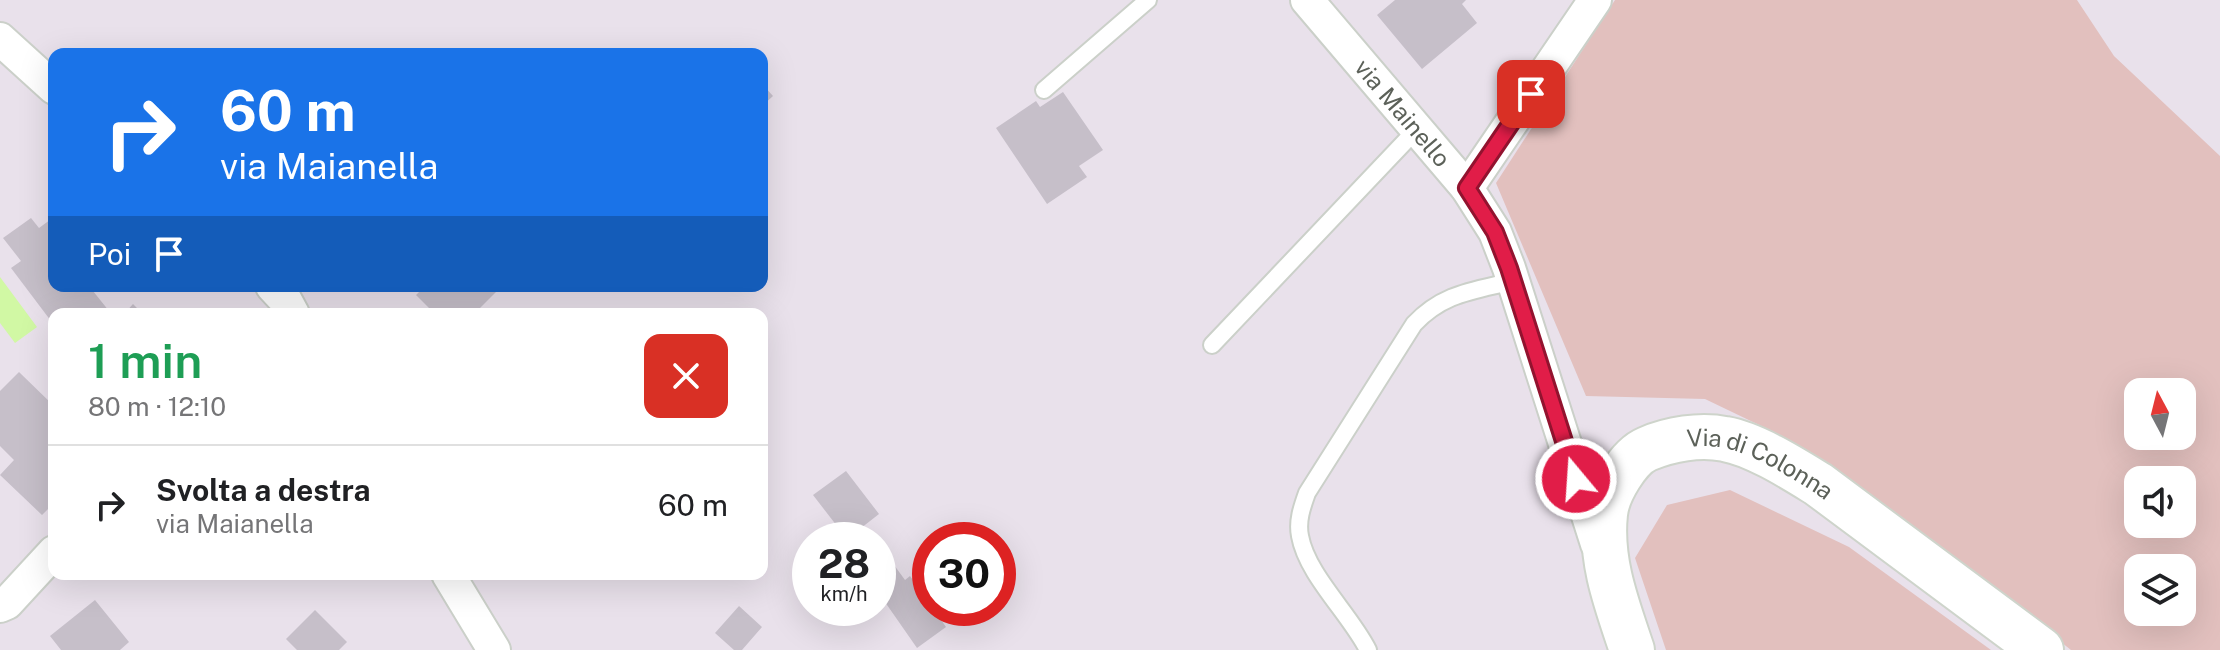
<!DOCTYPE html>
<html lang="it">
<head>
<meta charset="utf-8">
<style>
  body { margin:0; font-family:"Public Sans",sans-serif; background:#f2f2f2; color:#202124; height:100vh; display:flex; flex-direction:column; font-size:30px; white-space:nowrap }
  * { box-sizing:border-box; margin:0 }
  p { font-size:26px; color:#757577 }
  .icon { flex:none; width:44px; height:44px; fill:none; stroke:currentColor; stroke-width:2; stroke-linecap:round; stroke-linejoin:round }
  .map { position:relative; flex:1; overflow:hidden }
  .drawer { position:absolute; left:48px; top:308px; width:720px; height:272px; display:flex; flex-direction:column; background:#fff; border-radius:16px; box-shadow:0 8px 32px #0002 }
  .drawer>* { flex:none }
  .hud { position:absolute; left:48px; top:48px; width:720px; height:244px; border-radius:16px; box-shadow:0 8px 32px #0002; background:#1a73e8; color:#fff; overflow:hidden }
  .needle { width:52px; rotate:353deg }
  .controls { position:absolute; left:2124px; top:378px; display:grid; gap:16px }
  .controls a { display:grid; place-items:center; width:72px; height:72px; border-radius:16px; background:#fff; box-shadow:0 8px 32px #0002; font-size:40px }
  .speed { position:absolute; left:792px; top:522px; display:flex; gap:16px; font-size:40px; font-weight:700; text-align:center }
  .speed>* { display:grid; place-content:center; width:104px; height:104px; border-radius:50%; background:#fff; box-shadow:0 8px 32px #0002; line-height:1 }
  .speed small { font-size:20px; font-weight:400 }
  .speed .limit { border:12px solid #d22; background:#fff; color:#111 }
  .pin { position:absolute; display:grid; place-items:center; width:68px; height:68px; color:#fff; margin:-34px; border-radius:16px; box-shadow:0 4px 12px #0006 }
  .me { position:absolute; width:88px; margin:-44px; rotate:342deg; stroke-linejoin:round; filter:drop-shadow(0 0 6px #0008) }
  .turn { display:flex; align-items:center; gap:28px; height:168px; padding:0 40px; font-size:36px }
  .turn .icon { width:104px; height:104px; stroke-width:2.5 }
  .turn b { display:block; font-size:56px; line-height:68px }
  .then { display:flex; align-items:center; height:76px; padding:0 40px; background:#0003; gap:16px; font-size:30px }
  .round { display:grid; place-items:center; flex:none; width:84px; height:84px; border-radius:16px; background:#f2f2f2 }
  .overview { display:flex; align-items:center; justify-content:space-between; height:136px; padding:0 40px }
  h1 { font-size:48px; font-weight:600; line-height:60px; color:#1e9e55 }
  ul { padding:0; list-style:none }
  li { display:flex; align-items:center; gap:24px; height:120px; padding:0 40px; border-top:2px solid #e0e0e0 }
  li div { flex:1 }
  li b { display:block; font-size:30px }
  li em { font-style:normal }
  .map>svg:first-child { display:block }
</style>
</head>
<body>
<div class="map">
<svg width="2220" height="650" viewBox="0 0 2220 650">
  <rect width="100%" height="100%" fill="#e9e1eb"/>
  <path fill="#e2c0be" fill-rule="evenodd" d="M1615,0H2077L2114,56L2220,156V650H2071L1993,588L1784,437L1705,399L1586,396L1496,183ZM2138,392H2182V436H2138ZM2138,480H2182V524H2138ZM2138,568H2182V612H2138Z
    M1730,490L1849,547L1991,650H1666L1635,558L1667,505Z"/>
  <path fill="#d1f8a4" d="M0,277L37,327L15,343L0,323Z"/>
  <path fill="#c6bfc9" d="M1395,0H1466L1462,4L1477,23L1422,69L1377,15Z
    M762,84L773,96L762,106Z
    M1063,92L1103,150L1079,166L1087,177L1047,204L996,128L1036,101L1040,107Z
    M54,217V286H89L109,311L104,314H54V325L11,268L21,261L3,238L31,218L39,228Z
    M425,286H494L498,290L474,314H435L416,295Z
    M133,304L143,314H124Z
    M19,372L54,406V503L42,515L0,475L14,460L0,446V391Z
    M846,471L879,514L847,539L813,495Z
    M868,529L876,540H852Z
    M878,543L905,580L910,576L930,604V608H933L946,627L917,648L878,592Z
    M95,600L129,642L120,650H61L50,636Z
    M739,606L762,627L742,650H734L715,633Z
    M315,610L347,642L339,650H297L286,639Z"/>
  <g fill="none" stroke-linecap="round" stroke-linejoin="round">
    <g stroke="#cbd0c9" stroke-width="20">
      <path id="lane" d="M1044,90L1148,0
        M1212,345L1417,129
        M1368,650C1350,614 1307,575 1300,536C1297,521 1302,507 1307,493L1414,324C1443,293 1473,291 1513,281"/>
    </g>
    <g stroke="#cbd0c9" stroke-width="36">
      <g id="street">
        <path id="s1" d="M1307,0L1467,188L1495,232L1509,268L1597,544"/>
        <path d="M0,39L54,88"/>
        <path d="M1467,188L1595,0"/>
        <path d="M272,286L286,301L293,314"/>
        <path d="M448,574L494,650"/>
        <path d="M0,606L7,603L54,552"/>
      </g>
    </g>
    <g stroke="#ced4cb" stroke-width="48">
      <g id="secondary">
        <path id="s2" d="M1632,650C1617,605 1600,562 1605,514C1607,493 1628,457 1647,449C1670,439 1700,434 1725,439C1754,444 1792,468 1818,484L2041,650"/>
      </g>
    </g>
    <use href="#lane" stroke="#fff" stroke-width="16"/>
    <use href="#street" stroke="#fff" stroke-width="32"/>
    <use href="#secondary" stroke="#fff" stroke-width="44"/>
  </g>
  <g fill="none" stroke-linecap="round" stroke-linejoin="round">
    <g stroke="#92132f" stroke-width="20">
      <path id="route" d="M1531,94L1467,188L1495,232L1509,268L1576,479"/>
    </g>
    <use href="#route" stroke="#e11d48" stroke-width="14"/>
  </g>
  <g text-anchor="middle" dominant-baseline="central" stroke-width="7" stroke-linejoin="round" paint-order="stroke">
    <g font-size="24" fill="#5c6159" stroke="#fff">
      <text stroke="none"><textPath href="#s1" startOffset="148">via Mainello</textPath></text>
      <text stroke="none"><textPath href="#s2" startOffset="340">Via di Colonna</textPath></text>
    </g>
  </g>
</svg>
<div class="controls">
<a><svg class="needle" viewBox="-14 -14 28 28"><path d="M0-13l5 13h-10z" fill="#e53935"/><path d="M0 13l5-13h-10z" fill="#757577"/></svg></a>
<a><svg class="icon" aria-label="sound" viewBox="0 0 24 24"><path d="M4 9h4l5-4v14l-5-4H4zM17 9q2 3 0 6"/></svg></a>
<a><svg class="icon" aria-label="layers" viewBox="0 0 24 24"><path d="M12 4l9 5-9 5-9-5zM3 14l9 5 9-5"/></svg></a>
</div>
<div class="speed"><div>28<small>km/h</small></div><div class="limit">30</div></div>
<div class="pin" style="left:1531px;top:94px;background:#d93025"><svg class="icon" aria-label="arrive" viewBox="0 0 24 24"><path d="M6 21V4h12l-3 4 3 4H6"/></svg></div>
<svg class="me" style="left:1576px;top:479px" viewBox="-20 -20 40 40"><circle r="17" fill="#e11d48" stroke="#fff" stroke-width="3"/><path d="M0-11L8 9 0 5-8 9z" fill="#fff"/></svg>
<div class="hud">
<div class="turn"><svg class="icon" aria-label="right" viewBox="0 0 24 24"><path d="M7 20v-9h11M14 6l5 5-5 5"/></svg><div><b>60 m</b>via Maianella</div></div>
<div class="then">Poi<svg class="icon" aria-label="arrive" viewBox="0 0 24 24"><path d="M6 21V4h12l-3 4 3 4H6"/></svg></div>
</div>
<section class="drawer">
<div class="overview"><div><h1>1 min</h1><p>80 m · 12:10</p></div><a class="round" style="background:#d93025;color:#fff"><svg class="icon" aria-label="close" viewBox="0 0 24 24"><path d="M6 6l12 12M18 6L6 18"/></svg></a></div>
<ul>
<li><svg class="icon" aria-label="right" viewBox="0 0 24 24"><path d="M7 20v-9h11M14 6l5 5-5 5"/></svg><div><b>Svolta a destra</b><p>via Maianella</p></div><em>60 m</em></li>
</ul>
</section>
</div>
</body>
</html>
